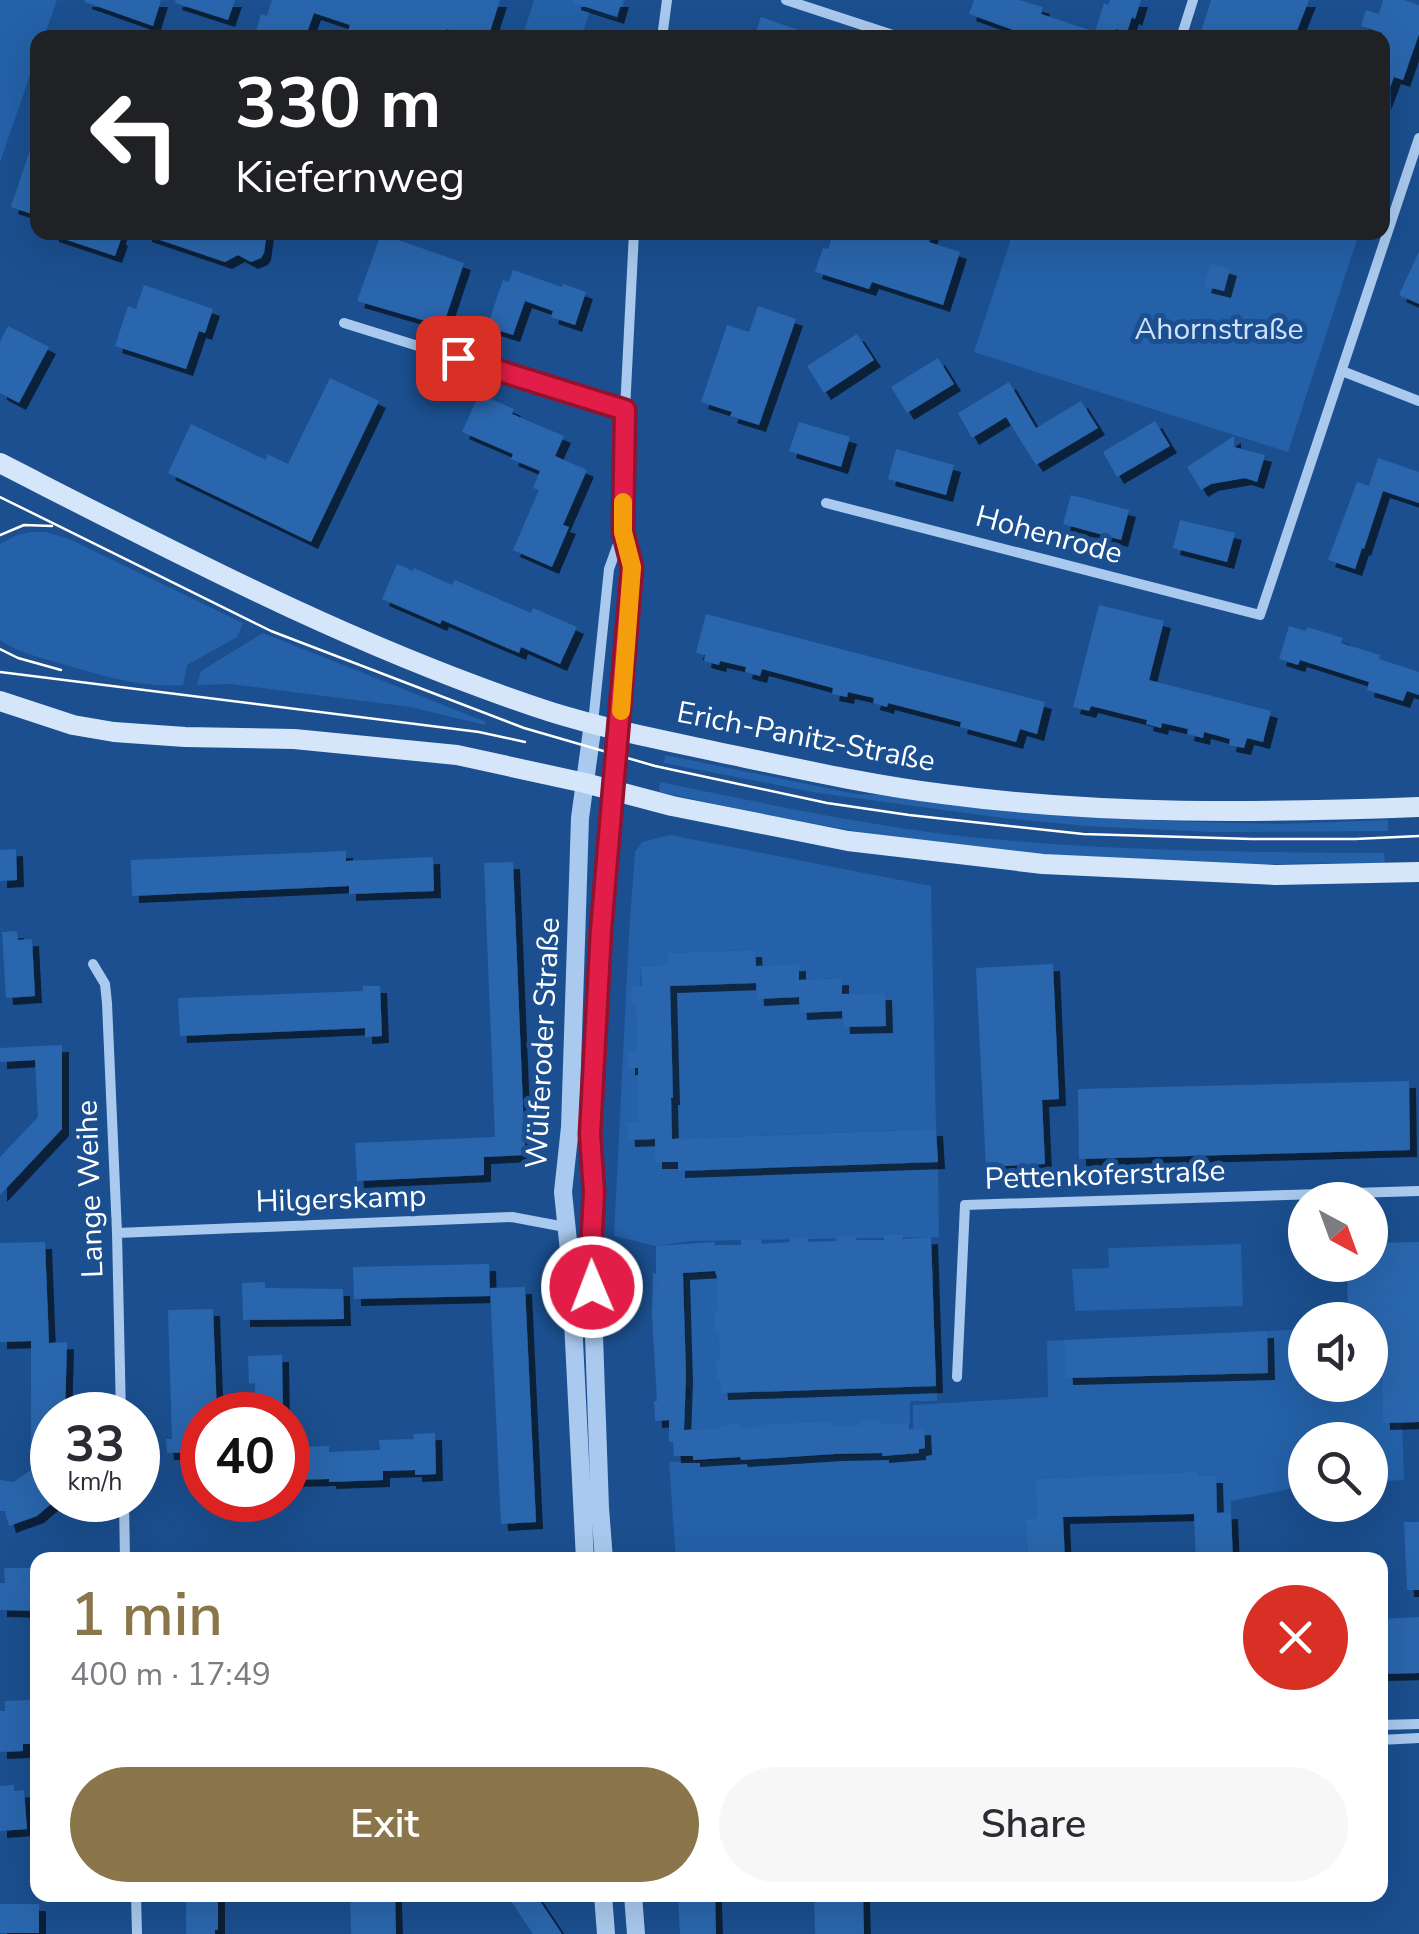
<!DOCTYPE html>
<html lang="en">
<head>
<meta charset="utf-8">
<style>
  body { margin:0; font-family:"Nunito Sans",sans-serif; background:#f7f7f7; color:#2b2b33; height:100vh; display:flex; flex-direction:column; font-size:38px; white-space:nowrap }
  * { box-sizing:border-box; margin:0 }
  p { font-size:32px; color:#7c7c81 }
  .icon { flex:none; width:55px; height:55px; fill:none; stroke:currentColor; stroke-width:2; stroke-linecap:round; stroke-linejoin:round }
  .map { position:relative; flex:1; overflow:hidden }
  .panel { position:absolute; left:30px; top:1552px; width:1358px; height:350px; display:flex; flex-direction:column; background:#fff; border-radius:20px; box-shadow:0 10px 40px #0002 }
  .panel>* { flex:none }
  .hud { position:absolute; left:30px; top:30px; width:1360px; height:210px; border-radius:20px; box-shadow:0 10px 40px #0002; background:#202124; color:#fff; overflow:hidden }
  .needle { width:65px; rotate:139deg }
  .fabs { position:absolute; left:1288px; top:1182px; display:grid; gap:20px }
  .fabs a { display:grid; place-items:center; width:100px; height:100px; border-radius:50%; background:#fff; box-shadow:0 10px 40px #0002; font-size:50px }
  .speed { position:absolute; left:30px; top:1392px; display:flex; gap:20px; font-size:50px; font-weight:700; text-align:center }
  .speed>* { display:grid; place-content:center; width:130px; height:130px; border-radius:50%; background:#fff; box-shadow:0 10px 40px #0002; line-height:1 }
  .speed small { font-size:25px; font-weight:400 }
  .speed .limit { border:15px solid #d22; background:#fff; color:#111 }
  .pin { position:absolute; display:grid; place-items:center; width:85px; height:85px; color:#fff; margin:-42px; border-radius:20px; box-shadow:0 5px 15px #0006 }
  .me { position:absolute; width:110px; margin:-55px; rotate:359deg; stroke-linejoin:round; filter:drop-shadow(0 0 8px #0008) }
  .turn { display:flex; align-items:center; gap:35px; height:210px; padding:0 40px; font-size:45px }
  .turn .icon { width:130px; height:130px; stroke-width:2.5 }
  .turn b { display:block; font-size:70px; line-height:85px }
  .round { display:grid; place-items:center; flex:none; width:105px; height:105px; border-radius:52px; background:#f7f7f7 }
  .head { display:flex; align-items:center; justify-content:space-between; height:170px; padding:0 40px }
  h1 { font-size:60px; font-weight:600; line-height:75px; color:#8a764a }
  .cta { display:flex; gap:20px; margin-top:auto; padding:20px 40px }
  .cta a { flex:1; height:115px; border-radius:60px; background:#8a764a; color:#fff; font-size:40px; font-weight:600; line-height:115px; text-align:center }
  .cta a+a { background:#f7f7f7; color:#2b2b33 }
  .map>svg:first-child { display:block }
</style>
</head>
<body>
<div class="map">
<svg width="1419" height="1934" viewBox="0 0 1419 1934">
  <defs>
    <filter id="shadow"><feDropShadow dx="7" dy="7" stdDeviation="0" flood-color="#0009"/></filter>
  </defs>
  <rect width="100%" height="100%" fill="#1b4f8f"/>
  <path fill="#2461a8" d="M0,0H57L44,37L38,38L37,55L0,162Z
    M534,0H625L618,21L590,12L581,37L522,38Z
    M1013,233H1359L1288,452L974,352Z
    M31,532H45L67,538L243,623L237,637L187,665L183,685C139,688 100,675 59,663C38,657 17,652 0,640V544L17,535Z
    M263,633L486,722L485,725L410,707L231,684L197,685L201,671Z
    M665,755L856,794L893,795L1084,815L1164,821L1282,824L1388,820V831L1211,832L1086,826L1003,818L818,793L664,763Z
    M660,782C757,802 854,823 952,835C1096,851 1240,852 1384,853L1385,863C1276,864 1166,866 1057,857C923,846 790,821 659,792Z
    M670,835L931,886L936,1129L672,1139L666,1098L673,1097L670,986L756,983L757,999L799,997L800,1013L842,1011L843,1027L886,1025L885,993L842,994L841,978L799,980L798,964L756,966L754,950L669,953V965L641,966L638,1057L628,1058V1068H638V1128L655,1139L656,1162H678L679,1171L938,1162L939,1237L691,1241L656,1246L614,1236L629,933L635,852L642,842Z
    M1241,1244L1243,1306L1075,1311L1072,1269L1109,1268L1108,1248Z
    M935,1264L933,1288L937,1401H910V1424L685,1431L684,1400L690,1399V1388H686L685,1274Z
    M1305,1329V1385H1370V1379L1381,1380L1383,1422H1402L1404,1480L1370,1482V1440H1305V1486L1231,1501V1512L1210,1513L1215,1476H1198L1197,1473L1037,1479V1498L1044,1518L1026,1519L1028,1560H676L669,1462L913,1453V1405L1048,1397L1047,1341L1064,1340L1067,1378L1267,1373V1331Z"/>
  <path fill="#2a66ad" filter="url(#shadow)" d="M85,0H161L153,26L85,2Z
    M176,0H235L228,20L175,3Z
    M272,0H500L488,38H472L447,29L444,38H346L350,25L314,13L305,38H254L261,14L267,16Z
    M574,0H622L617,17L574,3Z
    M974,0H1019L1043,7L1041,14L1095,32L1104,3L1108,5L1110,0H1141L1135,19L1132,17L1127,32L1116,29L1113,38H1035L969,14Z
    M1211,0H1309L1294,38H1209L1200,35Z
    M1383,0H1404L1419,5V34L1403,80L1394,77L1384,103L1382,33L1361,26L1366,10L1379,14Z
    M761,17L813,35L812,38H754Z
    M35,135L38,136V216L11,207Z
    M52,232H120L119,238L121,239L115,256L52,235Z
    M145,232H267L264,253L261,258L251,262L238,255L225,262L145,235Z
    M834,232H932L929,242L960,252L943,305L872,282L869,289L815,272L823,248L828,249Z
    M381,234L464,263L443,326L357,301Z
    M1419,252V304L1399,295Z
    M1211,263L1230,269L1224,291L1204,286Z
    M513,270L562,287L563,284L586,292L575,325L551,317L553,311L525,301L513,335L487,327L503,280L509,282Z
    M144,285L213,309L205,333L199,331L186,369L115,346L128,306L136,309Z
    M758,306L796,319L759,425L730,416L732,412L701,402L727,325L749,332Z
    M8,326L49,347L19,403L0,393V342Z
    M857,334L874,360L824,393L807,366Z
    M938,358L954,384L907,413L891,387Z
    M330,378L379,401L311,542L168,473L191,424L266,460L267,454L288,464Z
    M1009,382L1036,428L1081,401L1098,428L1036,465L1006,417L972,438L958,413Z
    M479,394L514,409L512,414L564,436L555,456L587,470L563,525L569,527L552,567L513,550L539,490L533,488L540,471L511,459L513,454L462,432Z
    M1155,421L1170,446L1117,477L1103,452Z
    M799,422L850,437L841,467L789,451Z
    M1234,436V447L1265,455L1257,482L1245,478L1211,484L1201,490L1187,467Z
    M896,449L954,465L946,495L888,479Z
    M1378,458L1419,472V503L1383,491L1364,549L1362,548L1355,569L1328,560L1357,482L1369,486Z
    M1071,495L1129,510L1121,540L1063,524Z
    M1180,520L1235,533L1227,562L1173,548Z
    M397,564L413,571L414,568L452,585L455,580L531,613L533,608L577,627L560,664L521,647L519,653L442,620L440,624L382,599Z
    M1099,605L1164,621L1149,680L1271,711L1263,742L1247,738L1244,748L1229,745L1230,739L1204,732L1203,738L1187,734L1188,729L1162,723L1161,728L1146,724L1147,720L1091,706L1089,711L1073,707Z
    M706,614L1045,702L1037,734L1020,729L1016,742L960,727L961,722L888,703L887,707L873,703L874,698L848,692L847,697L832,694L833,688L762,669L760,676L745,672L746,667L720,661L719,665L704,661L705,655L696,653Z
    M1289,626L1306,631L1307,627L1343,638L1341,643L1380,655L1379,659L1419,672V695L1407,691L1403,701L1367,690L1369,682L1300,660L1298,665L1279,659Z
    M16,849L17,880L0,881V850Z
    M346,851V861L433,857L434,891L349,894V886L132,896L131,860Z
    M513,862L525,1155L484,1157V1175L357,1181L355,1143L495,1137L484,863Z
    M17,931L18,940L32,939L35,996L6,998L2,932Z
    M755,950L756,966L799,964V980L842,978V994L885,993L886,1026L843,1027L842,1011L800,1013L799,997L757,999L756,983L670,986L673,1098H671L672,1139L936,1129L938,1162L678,1171V1162H655V1139L628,1140L627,1122H638V1068H628V1051H638L636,1003H632L631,986L642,985L641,966L669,965L668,953Z
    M1053,964L1059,1099L1042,1100L1045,1164L986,1167L976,968Z
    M363,986H380L382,1036L365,1037V1028L180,1036L178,998L363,991Z
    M62,1045V1129L0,1195V1157L38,1117L35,1060L0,1062V1048Z
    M1409,1081L1410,1150L1079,1159L1078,1089Z
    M884,1235H903V1239L931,1237L936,1386L721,1393L720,1379H717L716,1359H720L719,1331H715L714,1311H718L717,1277L715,1271L683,1273L686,1376L684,1430L719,1429L720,1425L739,1424L740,1428L767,1427L766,1424L834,1422L835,1426L861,1425V1421L881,1420V1424L909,1423V1429L924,1428L925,1448L919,1449V1453L882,1456V1453L835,1454L741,1460L740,1457L693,1460V1456H674L673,1442H669V1420L655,1421L654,1401H657L652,1314L653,1273L656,1274V1246L714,1242L715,1245H741V1240H761L762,1244L790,1242V1239L808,1237V1242L836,1241V1237L856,1236V1240H884Z
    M45,1242L49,1343L67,1342L65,1415H52V1503L37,1516L9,1526L5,1511H0V1480L14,1482L31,1470V1341L0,1342V1243Z
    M1419,1242V1422L1383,1423L1381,1365H1370V1320H1348L1347,1265H1370V1243Z
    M489,1264L490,1296L354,1299L353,1267Z
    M265,1282V1288L343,1289L344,1319L243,1320L242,1283Z
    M525,1287L536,1522L501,1524L490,1288Z
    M213,1309L217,1415H202V1452L167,1453L166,1439H172L168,1310Z
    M1267,1331L1268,1373L1066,1378L1064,1340Z
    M282,1355L283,1415H256L255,1383L249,1384L248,1356Z
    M435,1433L436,1474L415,1475V1470L383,1471V1480L329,1482V1479L288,1480V1444H302V1447L329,1446V1452L380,1450L379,1440L414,1439L413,1434Z
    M1198,1472V1476H1216L1217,1513L1231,1512L1233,1560H1196L1194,1514L1063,1517L1065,1560H1028L1026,1519L1037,1518L1036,1479Z
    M1404,1522H1419V1590H1407Z
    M4,1568H30L31,1582H38V1611L0,1610V1583H5Z
    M1419,1617V1673L1381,1674L1380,1619Z
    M31,1700V1712H38V1740H35V1744H23V1751L0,1752V1711H5V1701Z
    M14,1785V1791L24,1790L27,1829L0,1831V1786Z
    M186,1895H218V1930H215V1934H186Z
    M350,1895H395L396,1934H351Z
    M507,1895H536L562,1934H533Z
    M678,1895H715L716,1934H680Z
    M814,1895H863L864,1934H815Z
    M0,1904H39V1933H0Z"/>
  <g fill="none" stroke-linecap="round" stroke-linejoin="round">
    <path stroke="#a9c9ee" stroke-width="10" d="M786,0L902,38
      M662,38L667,0
      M1181,38L1193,0
      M344,323L625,410
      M1342,371L1419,401
      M826,503L1260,615L1419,138
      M593,723L609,569L622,533
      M620,730L632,567L623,532L625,410L634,232
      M93,964L105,984L107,1003L117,1233L121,1415
      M117,1233L512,1217L565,1227
      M957,1377L965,1205L1419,1191
      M124,1500L125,1560
      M1380,1725L1419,1724
      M1380,1740L1419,1738
      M136,1895L137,1934"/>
    <path stroke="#a9c9ee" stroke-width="18" d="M585,1560L570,1261L563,1192L570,1127L580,818L593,723
      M604,1560L600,1508L591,1250L594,1192L590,1134L601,930L620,731
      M603,1895L606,1934
      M633,1895L636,1934"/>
    <path stroke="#d6e6fa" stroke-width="20" d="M0,463C180,555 358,649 551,712C609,730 668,741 727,754C799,769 871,785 943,794C1100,815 1261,813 1419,807
      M0,701L73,725L114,732L185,737L294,739L457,755L585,783L672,806L848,841L1043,864L1276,875L1419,872"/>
    <path stroke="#fff" stroke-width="2.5" d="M0,497L271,631L524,728L655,766L827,803L909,815L1083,834L1252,839H1355L1419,836
      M0,535L24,525L52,526
      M0,649L18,658L61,670
      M0,672L479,732L525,742"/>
  </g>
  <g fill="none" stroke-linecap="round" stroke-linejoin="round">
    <g stroke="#92132f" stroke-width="25">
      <path id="route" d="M458,358L625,410L623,532L632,567L601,930L590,1134L594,1192L591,1250L592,1287"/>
    </g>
    <use href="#route" stroke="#e11d48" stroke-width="18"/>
    <path stroke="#f59e0b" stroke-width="18" d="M621,711L632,567L623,532V502"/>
  </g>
  <g text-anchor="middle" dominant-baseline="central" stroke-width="10" stroke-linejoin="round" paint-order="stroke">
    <g font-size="30" fill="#cfe3fa" stroke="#1b4f8f">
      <text x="1219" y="329">Ahornstraße</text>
    </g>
    <g font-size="30" fill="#fff" stroke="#1b4f8f">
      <text transform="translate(1049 535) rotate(15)">Hohenrode</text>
      <text transform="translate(806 737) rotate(11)">Erich-Panitz-Straße</text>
      <text transform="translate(543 1043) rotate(-87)">Wülferoder Straße</text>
      <text transform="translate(1105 1175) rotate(-2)">Pettenkoferstraße</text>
      <text transform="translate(90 1189) rotate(-92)">Lange Weihe</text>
      <text transform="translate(341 1199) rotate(-2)">Hilgerskamp</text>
    </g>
  </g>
</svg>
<div class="fabs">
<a><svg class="needle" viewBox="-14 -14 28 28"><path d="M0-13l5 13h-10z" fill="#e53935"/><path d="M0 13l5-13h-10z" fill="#7c7c81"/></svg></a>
<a><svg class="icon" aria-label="sound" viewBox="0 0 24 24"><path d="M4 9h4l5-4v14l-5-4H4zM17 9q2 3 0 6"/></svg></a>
<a><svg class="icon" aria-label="search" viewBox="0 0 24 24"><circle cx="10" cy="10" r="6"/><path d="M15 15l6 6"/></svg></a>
</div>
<div class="speed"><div>33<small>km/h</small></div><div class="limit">40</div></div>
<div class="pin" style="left:458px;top:358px;background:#d93025"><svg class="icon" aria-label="arrive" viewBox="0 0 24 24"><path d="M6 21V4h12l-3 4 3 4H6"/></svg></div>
<svg class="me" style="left:592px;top:1287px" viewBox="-20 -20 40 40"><circle r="17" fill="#e11d48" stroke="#fff" stroke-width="3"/><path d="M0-11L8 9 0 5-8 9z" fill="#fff"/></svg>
<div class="hud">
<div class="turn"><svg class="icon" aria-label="left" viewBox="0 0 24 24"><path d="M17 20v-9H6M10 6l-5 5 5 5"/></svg><div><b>330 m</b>Kiefernweg</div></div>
</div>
<section class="panel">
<div class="head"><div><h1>1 min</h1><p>400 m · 17:49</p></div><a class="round" style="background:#d93025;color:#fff"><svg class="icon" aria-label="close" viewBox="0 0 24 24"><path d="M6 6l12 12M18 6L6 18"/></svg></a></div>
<div class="cta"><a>Exit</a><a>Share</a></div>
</section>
</div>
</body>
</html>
